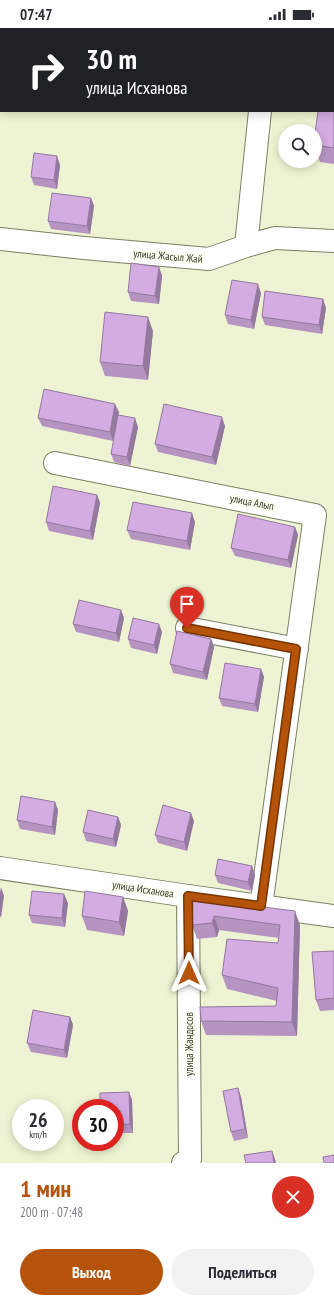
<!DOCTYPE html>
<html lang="ru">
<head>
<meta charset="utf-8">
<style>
  body { margin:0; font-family:"PT Sans Narrow",sans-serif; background:#f2f2f3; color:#2b2b33; height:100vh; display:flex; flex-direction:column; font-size:15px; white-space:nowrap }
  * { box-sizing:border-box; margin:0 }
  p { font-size:13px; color:#7c7c81 }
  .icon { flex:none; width:22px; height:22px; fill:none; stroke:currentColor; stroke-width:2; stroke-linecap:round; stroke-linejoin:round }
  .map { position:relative; height:1135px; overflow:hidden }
  .sheet { display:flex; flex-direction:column; background:#fff; flex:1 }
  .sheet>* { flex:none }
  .top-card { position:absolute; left:0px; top:0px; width:334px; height:84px; box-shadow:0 2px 10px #0003; background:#202124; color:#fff; overflow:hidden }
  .fabs { position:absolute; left:278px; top:96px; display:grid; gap:8px }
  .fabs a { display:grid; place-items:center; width:44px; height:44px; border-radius:50%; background:#fff; box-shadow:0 2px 10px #0003; font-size:20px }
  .speed { position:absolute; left:12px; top:1071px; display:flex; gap:8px; font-size:20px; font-weight:700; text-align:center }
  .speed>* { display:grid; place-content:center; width:52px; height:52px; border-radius:50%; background:#fff; box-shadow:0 2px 10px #0003; line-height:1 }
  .speed small { font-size:10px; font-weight:400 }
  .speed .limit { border:6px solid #d22; background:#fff; color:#111 }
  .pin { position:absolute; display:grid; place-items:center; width:34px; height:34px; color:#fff; margin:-41px -17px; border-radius:50% 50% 50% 0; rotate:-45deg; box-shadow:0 0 4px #0007 }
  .pin .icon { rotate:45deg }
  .me { position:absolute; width:44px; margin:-22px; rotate:0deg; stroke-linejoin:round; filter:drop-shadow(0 0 3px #0008) }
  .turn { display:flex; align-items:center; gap:14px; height:84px; padding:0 20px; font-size:18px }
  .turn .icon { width:52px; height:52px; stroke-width:2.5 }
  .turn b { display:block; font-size:28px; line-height:34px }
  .round { display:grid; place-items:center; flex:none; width:42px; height:42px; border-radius:21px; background:#f2f2f3 }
  .head { display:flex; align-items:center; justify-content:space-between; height:68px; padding:0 20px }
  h1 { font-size:24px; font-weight:700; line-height:30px; color:#b45309 }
  .cta { display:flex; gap:8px; margin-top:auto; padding:8px 20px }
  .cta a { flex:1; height:46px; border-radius:24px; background:#b45309; color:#fff; font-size:16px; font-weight:700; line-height:46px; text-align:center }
  .cta a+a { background:#f2f2f3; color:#2b2b33 }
  .status { display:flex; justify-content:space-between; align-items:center; height:28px; padding:0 20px; background:#fff; direction:ltr }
  .status svg { height:11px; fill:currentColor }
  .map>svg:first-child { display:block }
</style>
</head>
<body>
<div class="status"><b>07:47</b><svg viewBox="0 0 49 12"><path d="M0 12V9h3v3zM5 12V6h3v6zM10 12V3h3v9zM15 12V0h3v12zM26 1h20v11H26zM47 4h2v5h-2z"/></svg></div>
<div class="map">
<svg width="334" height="1135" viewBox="0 0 334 1135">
  <rect width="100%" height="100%" fill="#eef4d3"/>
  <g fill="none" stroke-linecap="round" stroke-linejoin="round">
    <g stroke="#7b8063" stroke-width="24">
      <path id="minor" d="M311,1L312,0
        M0,211L84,220L209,231L246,218L275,210L334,213
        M246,218L260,83
        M55,435L315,487L261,878
        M187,600L297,621
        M183,1135L190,1131L188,868"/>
    </g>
    <g stroke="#7b8063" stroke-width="24">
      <path id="major" d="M0,840L188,868L334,888"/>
    </g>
    <use href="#minor" stroke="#fff" stroke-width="22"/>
    <use href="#major" stroke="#fff" stroke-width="22"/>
  </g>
  <path fill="#b594c2" d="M334,0V136L320,134L315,121V106Z
    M0,7H1V57H0Z
    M60,137L57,161L34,157L31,149Z
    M91,170L94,178L90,206L51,201L48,193Z
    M159,239L162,248L159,276L131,273L128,264Z
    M261,265L254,301L228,296L225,287Z
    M323,271L326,280L322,306L265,297L262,289Z
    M153,303L148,352L105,348L100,334Z
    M119,384L113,413L42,398L38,390Z
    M225,398L216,437L158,424L155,416Z
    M138,399L130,438L114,434L111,426Z
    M97,467L100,475L93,512L49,503L46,494Z
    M195,494L190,522L131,511L127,502Z
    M295,499L298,507L291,540L235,528L231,520Z
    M121,582L124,590L119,614L76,604L73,596Z
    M162,604L157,626L131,620L128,611Z
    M211,611L214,619L207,652L173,645L170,636Z
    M261,641L264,649L258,684L222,678L219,670Z
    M55,774L58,782L55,807L20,801L17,792Z
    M118,789L121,797L116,819L86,813L83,804Z
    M194,793L187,823L158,815L155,807Z
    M252,838L255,847L252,863L218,855L215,847Z
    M123,869L128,883L124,908L87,902L82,888Z
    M190,870L300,897L297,1008L206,1007L201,993L276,978L277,973L227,961L222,947L278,915L279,910L219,902L217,909L197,911L192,897Z
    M68,875L65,899L32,895L29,887Z
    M334,923V982L320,983L316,972Z
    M70,989L73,997L67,1030L31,1024L27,1015Z
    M238,1060L241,1069L248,1110L234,1113L231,1104Z
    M129,1064L132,1072L133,1105H115V1080Z"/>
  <path fill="#94789e" d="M57,128L60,137L57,161L54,152Z
    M91,170L94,178L90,206L87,198Z
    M159,239L162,248L159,276L155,268Z
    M258,256L261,265L254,301L251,292Z
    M323,271L326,280L322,306L319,297Z
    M148,289L153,303L148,352L143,338Z
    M115,376L119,384L113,413L110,404Z
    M222,389L225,398L216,437L212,429Z
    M135,390L138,399L130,438L127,429Z
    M97,467L100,475L93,512L90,503Z
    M192,485L195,494L190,522L187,513Z
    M295,499L298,507L291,540L288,532Z
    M121,582L124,590L119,614L116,605Z
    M159,596L162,604L157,626L154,617Z
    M211,611L214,619L207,652L203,644Z
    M261,641L264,649L258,684L255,676Z
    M55,774L58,782L55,807L52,799Z
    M191,785L194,793L187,823L184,814Z
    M118,789L121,797L116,819L113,811Z
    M252,838L255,847L252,863L248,854Z
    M1,859L4,868L1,890L0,887V865Z
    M64,866L68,875L65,899L62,890Z
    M123,869L128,883L124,908L119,894Z
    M295,883L300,897L297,1008L292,994Z
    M214,888L219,902L217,909L212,895Z
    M70,989L73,997L67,1030L64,1022Z
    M238,1060L241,1069L248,1110L245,1101Z
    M129,1064L132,1072L133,1105L130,1096Z
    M272,1123L275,1131L276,1135H274Z"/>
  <path fill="#d3ace2" stroke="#94789e" d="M171,0H213V1H171Z
    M327,0H334V120L315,117V106L318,83H333V1H327Z
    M0,7H1V41H0Z
    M34,125L57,128L54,152L31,149Z
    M52,165L91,170L87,198L48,193Z
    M131,235L159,239L155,268L128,264Z
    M232,252L258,256L251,292L225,287Z
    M265,263L323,271L319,297L262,289Z
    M105,284L148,289L143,338L100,334Z
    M44,361L115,376L110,404L38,390Z
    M164,376L222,389L212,429L155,416Z
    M118,387L135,390L127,429L111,426Z
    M53,458L97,467L90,503L46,494Z
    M133,474L192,485L187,513L127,502Z
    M238,486L295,499L288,532L231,520Z
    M79,572L121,582L116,605L73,596Z
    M133,590L159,596L154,617L128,611Z
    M177,603L211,611L203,644L170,636Z
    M225,635L261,641L255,676L219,670Z
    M21,768L55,774L52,799L17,792Z
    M163,777L191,785L184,814L155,807Z
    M88,782L118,789L113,811L83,804Z
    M218,831L252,838L248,854L215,847Z
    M32,863L64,866L62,890L29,887Z
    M85,863L123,869L119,894L82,888Z
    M190,870L295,883L292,994L201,993L200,979L276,978L278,960L222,947L227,911L278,915L280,897L214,888L212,895L192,897Z
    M334,923V970L316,972L312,924Z
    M33,982L70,989L64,1022L27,1015Z
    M238,1060L245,1101L231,1104L223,1063Z
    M129,1064L130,1096L115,1097V1080H100V1065Z
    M272,1123L274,1135H246L244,1127Z
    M334,1127V1135H324L323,1129Z"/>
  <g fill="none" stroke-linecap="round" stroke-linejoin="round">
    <g stroke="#753606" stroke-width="10">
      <path id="route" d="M187,600L296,621L261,878L188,868L189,945"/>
    </g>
    <use href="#route" stroke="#b45309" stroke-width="7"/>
  </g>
  <g text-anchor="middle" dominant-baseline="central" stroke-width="4" stroke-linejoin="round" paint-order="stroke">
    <g font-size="11" fill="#3b3d30" stroke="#fcfff1">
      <text transform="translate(168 228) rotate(5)">улица Жасыл Жай</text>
      <text transform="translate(252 474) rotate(11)">улица Алып</text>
      <text transform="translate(143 861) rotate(9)">улица Исханова</text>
      <text transform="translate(189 1016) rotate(-90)">улица Жандосов</text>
    </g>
  </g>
</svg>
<div class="fabs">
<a><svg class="icon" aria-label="search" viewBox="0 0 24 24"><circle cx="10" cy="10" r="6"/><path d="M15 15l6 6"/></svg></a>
</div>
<div class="speed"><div>26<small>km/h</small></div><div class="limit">30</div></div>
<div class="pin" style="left:187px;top:600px;background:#d93025"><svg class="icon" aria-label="arrive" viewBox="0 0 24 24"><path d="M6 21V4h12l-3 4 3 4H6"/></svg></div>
<svg class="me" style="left:189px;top:945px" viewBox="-20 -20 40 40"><path d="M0-17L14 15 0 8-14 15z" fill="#b45309" stroke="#fff" stroke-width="4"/></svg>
<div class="top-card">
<div class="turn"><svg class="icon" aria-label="right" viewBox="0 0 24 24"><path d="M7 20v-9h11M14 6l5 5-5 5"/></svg><div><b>30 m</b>улица Исханова</div></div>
</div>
</div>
<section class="sheet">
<div class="head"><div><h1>1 мин</h1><p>200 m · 07:48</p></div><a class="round" style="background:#d93025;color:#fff"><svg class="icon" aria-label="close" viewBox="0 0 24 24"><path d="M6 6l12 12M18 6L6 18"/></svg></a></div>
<div class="cta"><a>Выход</a><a>Поделиться</a></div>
</section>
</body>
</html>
